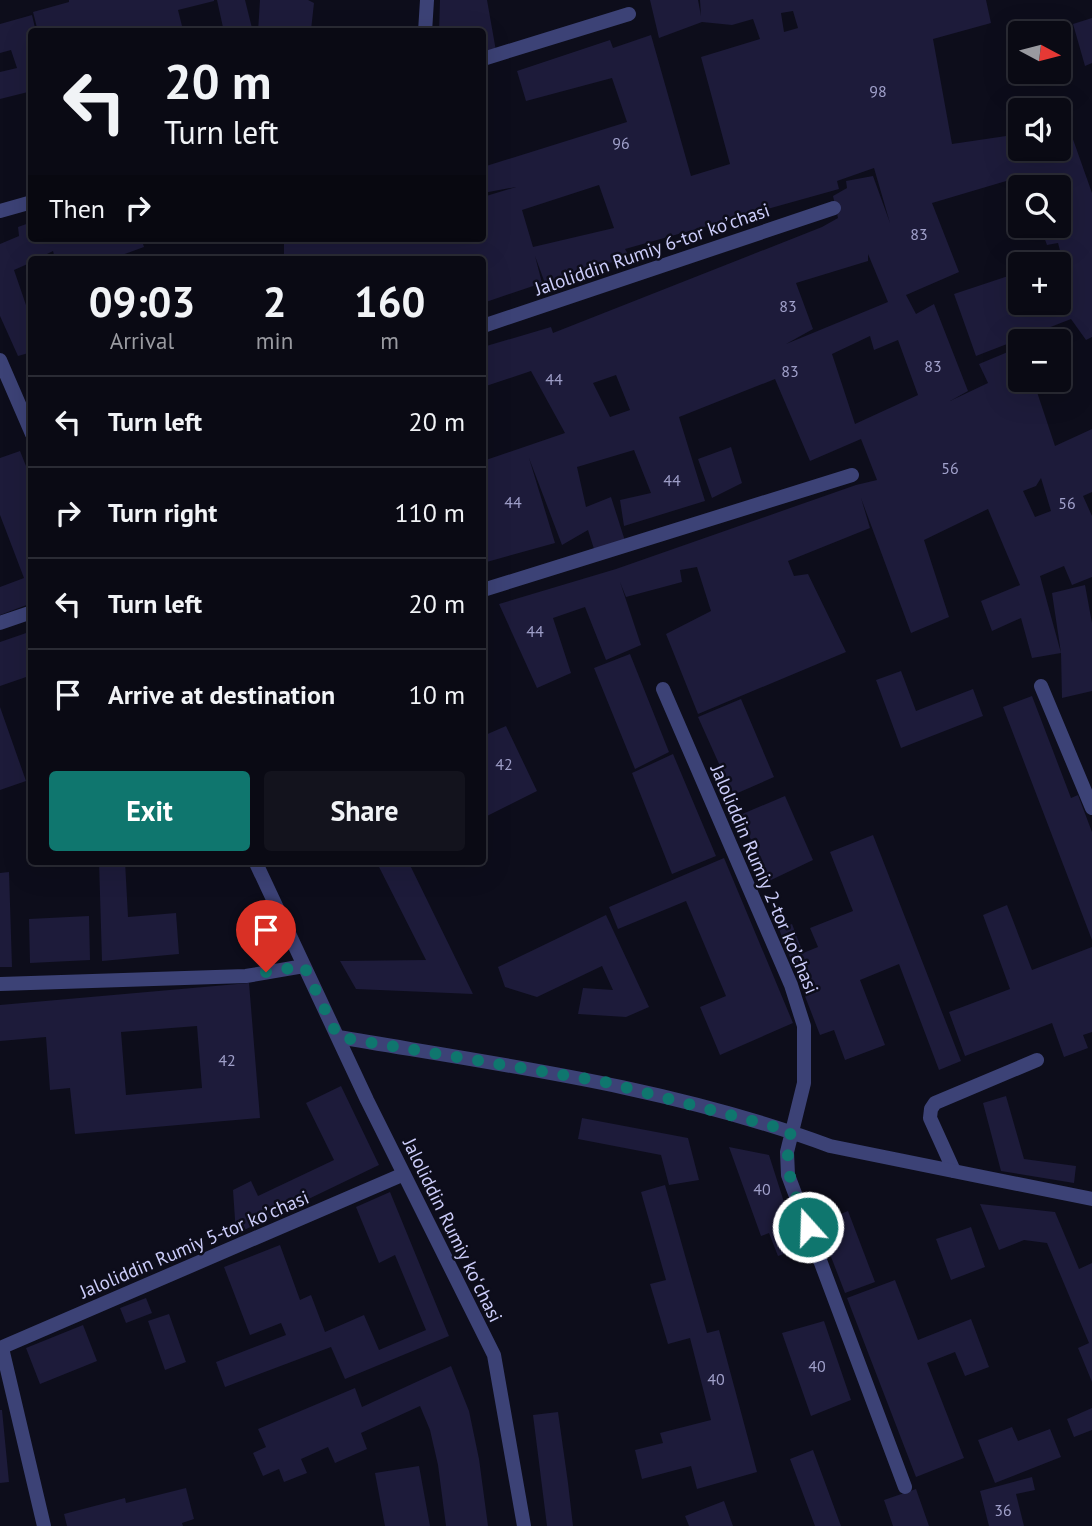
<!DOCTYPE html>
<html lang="en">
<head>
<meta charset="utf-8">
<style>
  body { margin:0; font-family:"PT Sans",sans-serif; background:#13131d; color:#f1f3f6; height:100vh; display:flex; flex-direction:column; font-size:26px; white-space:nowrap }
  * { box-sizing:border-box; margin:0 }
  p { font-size:23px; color:#999aa0 }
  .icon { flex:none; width:38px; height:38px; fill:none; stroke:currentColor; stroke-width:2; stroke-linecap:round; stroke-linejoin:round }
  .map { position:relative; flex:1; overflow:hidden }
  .sheet { position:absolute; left:28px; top:256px; width:458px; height:609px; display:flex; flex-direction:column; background:#0a0a14; border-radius:7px; box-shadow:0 7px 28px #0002,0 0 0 2px #2a2b34 }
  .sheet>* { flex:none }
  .guide { position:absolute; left:28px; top:28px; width:458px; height:214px; border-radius:7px; box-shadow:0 7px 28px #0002,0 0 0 2px #2a2b34; background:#0a0a14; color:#f1f3f6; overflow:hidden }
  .needle { width:46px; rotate:97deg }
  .tools { position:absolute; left:1008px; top:21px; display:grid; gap:14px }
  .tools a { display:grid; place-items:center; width:63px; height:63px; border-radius:7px; background:#0a0a14; box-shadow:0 7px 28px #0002,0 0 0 2px #2a2b34; font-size:35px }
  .pin { position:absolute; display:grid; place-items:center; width:60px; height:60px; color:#fff; margin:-72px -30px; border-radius:50% 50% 50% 0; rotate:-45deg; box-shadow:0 0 7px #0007 }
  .pin .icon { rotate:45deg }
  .me { position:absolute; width:77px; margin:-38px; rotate:340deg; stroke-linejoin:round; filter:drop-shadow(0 0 5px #0008) }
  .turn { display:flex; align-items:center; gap:24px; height:147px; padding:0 21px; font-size:32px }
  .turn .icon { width:91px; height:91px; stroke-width:2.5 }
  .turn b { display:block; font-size:49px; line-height:60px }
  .then { display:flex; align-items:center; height:66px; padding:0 21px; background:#0003; gap:14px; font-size:26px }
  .eta { display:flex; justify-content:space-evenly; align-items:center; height:119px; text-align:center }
  .eta b { font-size:42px; font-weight:700; line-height:49px }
  .button { display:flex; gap:14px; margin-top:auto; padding:14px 21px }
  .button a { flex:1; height:80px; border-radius:7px; background:#0f766e; color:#fff; font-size:28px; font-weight:700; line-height:80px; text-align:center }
  .button a+a { background:#13131d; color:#f1f3f6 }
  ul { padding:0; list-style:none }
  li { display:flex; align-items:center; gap:21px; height:91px; padding:0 21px; border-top:2px solid #2a2b34 }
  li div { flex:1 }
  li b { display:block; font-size:26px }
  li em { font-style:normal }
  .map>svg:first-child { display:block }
</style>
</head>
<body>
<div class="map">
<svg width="1092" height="1526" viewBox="0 0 1092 1526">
  <rect width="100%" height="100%" fill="#0d0d1b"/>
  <path fill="#1d1b3a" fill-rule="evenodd" d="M69,0H214V1L178,10L183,30L179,32H38L33,12L69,2Z
    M217,0H245L253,32H224Z
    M260,0H308L314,3L311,30L258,32Z
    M440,0H487L496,51L483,54V32H439Z
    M650,0H698L701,16L700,0H986L991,23L933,39L952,144L1020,134V149H1059V129L1069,128L1092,193V337L1086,340L1071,319L976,356L954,294L1020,272V303H1059V264H1045L1062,258L1058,243L1047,245L1040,226H1059V187H1027L1023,176L932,203L959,272L906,295L916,314L934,304L968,391L950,401L988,383L979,364L1020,347V380H1033L1055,446L1092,429V492L1083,496L1092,516V577L1072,585L1064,566L1040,576L1061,653L1032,658L1021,618L992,631L981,601L1020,585L988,509L924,540L949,617L911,633L861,498L870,528L788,561L794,576L808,574L846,652L698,714L666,634L711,611L697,567L680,570L682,582L626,597L620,582L641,645L606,660L585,607L553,618L571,673L537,688L499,604L616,569L856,485L877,480L861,439L810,461L775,379L679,417L705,501L624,526L620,500L651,493L634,450L577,467L586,507L611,497L626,544L594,549L588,530L562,545L529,458L555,543L483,563V461L565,433L531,371L483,387V347L551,327L553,333L822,227L838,218L833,196L847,188L846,181L873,176L890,223L874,168L837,181L839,189L625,249L629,256L546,286L535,256L542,283L483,303V259H284V243L235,241V238H483V197L516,187L483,193V167L627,122L612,78L526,101L517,71L610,40L613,48L651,35L691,176L730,164L701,57L760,39L753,19L732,25L702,22L659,38ZM793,11L798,28L784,32L781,13ZM599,185L614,228L533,247L522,210ZM868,254L888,302L786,344L813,329L796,283L868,261ZM870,336L874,350L898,340L918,395L855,424L832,354ZM616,375L630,410L610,417L593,383ZM1041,478L1051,511L1035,517L1023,491L1036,486Z
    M32,15L36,32H32V91L0,99V72L17,68L11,50L0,53V24Z
    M1092,18V63L1085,66L1073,24Z
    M32,222V238H141L144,247L111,259H55L53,251L37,259H32V262L14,270L27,308L32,307V352L18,356L0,316V244L19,236L18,227Z
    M731,447L742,483L712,498L698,459Z
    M20,451L32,481V603L0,615V587L24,578L0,515V458Z
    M1085,585L1092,623V691L1062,698L1061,653L1052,593Z
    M32,631V675L0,686V642Z
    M630,654L669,752L635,769L594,668Z
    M901,671L916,711L973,689L983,716L901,748L876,680Z
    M1032,696L1071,798L1078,795L1092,832V940L1003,707Z
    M741,699L774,777L733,795L698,717Z
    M0,707L26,781L0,790Z
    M506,726L537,791L483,818V736Z
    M673,754L716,856L672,874L632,773Z
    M785,796L813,860L769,881L740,815Z
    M873,835L961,1061L939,1070L899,964L860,980L885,1045L845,1060L834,1030L820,1035L779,929L792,924L803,953L818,947L810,928L853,911L830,852Z
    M724,858L793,1023L720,1055L700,1007L726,996L686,901L618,929L609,907Z
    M99,861H125L128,917L176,913L179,954L102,961Z
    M376,861H408L473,994L356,989L340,961L426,960Z
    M9,872L12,967H0V873Z
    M1007,905L1032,970L1092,947V1032L1083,1035L1088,1048L1064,1057L1052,1023L965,1056L949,1012L1010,989L983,915Z
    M606,915L649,1007L626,1017L578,1014L583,988L613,990L602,966L537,997L505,987L498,967Z
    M89,916L90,960L30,963L29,919Z
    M249,983L260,1118L75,1134L70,1088L50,1090L46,1037L0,1041V1005ZM197,1026L202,1088L126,1095L121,1032Z
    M341,1086L379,1165L236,1234L233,1190L251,1181L258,1196L334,1160L306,1103Z
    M1006,1096L1024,1159L1076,1166L1074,1183L1001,1171L983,1103Z
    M582,1118L688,1138L699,1180L669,1185L661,1155L578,1139Z
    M729,1147L769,1155L791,1224L786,1226L795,1250L778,1256L769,1233L761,1236Z
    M665,1185L707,1333L719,1330L757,1472L697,1489L691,1466L642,1479L635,1450L663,1443L660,1433L711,1420L690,1338L668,1344L650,1284L666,1280L641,1192Z
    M390,1192L449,1336L345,1379L331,1347L225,1387L216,1362L286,1335L281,1323L250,1335L224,1267L280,1245L300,1300L311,1295L325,1332L364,1315L379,1350L426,1330L395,1255L379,1263L356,1207Z
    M980,1204L1055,1212L1079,1269L1092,1263V1382L1078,1348L1089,1343L1047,1243L1024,1240L999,1250Z
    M848,1211L875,1282L845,1293L818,1223Z
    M971,1227L985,1267L951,1280L936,1239Z
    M895,1280L918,1340L971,1319L989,1367L965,1376L955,1352L927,1363L964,1458L916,1477L847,1298Z
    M146,1298L152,1313L126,1323L120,1308Z
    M169,1314L186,1362L165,1370L148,1321Z
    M824,1321L851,1400L811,1416L782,1333Z
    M83,1325L97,1361L40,1384L26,1348Z
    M451,1366L469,1411L479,1459L488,1526H446L438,1465L430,1430L420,1406L361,1433L367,1449L335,1463L328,1447L301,1459L307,1473L284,1482L279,1469L263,1476L253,1453L266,1447L258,1429L355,1388L362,1407Z
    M1092,1408V1430L1074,1437L1067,1419Z
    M0,1410H2L9,1482L0,1483Z
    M558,1412L568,1483L573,1526H547L533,1415Z
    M1012,1427L1018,1441L1050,1429L1061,1457L995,1483L978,1440Z
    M813,1450L841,1526H815L790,1459Z
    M419,1466L430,1526H385L375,1473Z
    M1032,1477L1035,1490L1016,1494L1024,1526H989L980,1491Z
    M186,1488L194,1519L182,1523L183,1526H67L64,1514L125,1498L126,1503Z
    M916,1489L929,1526H893L884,1500Z
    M724,1501L733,1526H689L685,1516Z"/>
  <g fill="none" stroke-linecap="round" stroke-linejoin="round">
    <path stroke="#3c4276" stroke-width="14" d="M954,1171L930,1118L931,1109L935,1103L1037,1060"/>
    <path stroke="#3c4276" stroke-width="14" d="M425,32L427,0
      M483,59L629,14
      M0,211L32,202
      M483,326L834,208
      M0,360L32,434
      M483,590L852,475
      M0,623L32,612
      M1041,686L1092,808
      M663,689L791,985L804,1026V1083L787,1152L788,1175L905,1487
      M255,861L367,1100L494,1355L524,1526
      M0,984L246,976L304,966
      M338,1037C503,1065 672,1087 830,1146L1092,1199
      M0,1348L404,1174
      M2,1348L44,1526"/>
  </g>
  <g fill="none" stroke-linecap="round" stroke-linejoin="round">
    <path stroke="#0f766e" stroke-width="12" stroke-dasharray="0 21.6" d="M266,972L304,966L338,1037L605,1082L791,1131C782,1171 794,1190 808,1227"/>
  </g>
  <g text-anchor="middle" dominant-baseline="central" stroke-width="5" stroke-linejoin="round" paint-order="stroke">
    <g font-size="16" fill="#a0a0ca">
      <text x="878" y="91">98</text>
      <text x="621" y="143">96</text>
      <text x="919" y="234">83</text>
      <text x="788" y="306">83</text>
      <text x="933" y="366">83</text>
      <text x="790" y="371">83</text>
      <text x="554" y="379">44</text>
      <text x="950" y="468">56</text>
      <text x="672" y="480">44</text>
      <text x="513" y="502">44</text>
      <text x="1067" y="503">56</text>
      <text x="535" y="631">44</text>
      <text x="504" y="764">42</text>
      <text x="227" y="1060">42</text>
      <text x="762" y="1189">40</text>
      <text x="817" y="1366">40</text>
      <text x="716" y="1379">40</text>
      <text x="1003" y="1510">36</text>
    </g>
    <g font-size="19" fill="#cccdfa" stroke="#0d0d1b">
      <text transform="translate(652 249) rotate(-19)">Jaloliddin Rumiy 6-tor koʼchasi</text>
      <text transform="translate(765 879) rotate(67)">Jaloliddin Rumiy 2-tor koʼchasi</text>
      <text transform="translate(453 1230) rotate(64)">Jaloliddin Rumiy koʻchasi</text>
      <text transform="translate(194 1244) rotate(-23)">Jaloliddin Rumiy 5-tor koʼchasi</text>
    </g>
  </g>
</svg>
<div class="tools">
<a><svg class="needle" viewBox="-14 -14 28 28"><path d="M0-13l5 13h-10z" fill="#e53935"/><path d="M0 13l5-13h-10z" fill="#999aa0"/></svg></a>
<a><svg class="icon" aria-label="sound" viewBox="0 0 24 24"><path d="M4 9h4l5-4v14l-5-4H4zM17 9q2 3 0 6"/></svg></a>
<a><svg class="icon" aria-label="search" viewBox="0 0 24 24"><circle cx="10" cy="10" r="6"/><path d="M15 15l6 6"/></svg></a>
<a>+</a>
<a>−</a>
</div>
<div class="pin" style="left:266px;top:972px;background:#d93025"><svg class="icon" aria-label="arrive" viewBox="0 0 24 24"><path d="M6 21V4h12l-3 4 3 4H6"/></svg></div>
<svg class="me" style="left:808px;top:1227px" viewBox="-20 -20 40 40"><circle r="17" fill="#0f766e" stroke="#fff" stroke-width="3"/><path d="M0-11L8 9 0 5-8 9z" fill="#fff"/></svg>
<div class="guide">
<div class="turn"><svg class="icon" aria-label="left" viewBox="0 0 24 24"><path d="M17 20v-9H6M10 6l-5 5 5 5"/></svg><div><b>20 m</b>Turn left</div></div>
<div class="then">Then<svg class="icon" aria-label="right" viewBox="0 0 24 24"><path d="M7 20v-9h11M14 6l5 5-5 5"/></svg></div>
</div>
<section class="sheet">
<div class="eta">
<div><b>09:03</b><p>Arrival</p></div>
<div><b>2</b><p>min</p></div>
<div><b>160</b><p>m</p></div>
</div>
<ul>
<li><svg class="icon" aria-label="left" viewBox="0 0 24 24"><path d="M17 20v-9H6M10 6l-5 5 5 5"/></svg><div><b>Turn left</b></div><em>20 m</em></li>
<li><svg class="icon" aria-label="right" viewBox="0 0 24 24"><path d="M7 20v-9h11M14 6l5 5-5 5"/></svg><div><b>Turn right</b></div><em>110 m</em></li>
<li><svg class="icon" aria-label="left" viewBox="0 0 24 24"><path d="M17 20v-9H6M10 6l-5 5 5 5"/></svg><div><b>Turn left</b></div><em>20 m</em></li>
<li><svg class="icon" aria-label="arrive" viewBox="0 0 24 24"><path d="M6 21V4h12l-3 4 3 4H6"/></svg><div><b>Arrive at destination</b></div><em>10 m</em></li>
</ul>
<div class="button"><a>Exit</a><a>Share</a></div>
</section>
</div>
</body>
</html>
